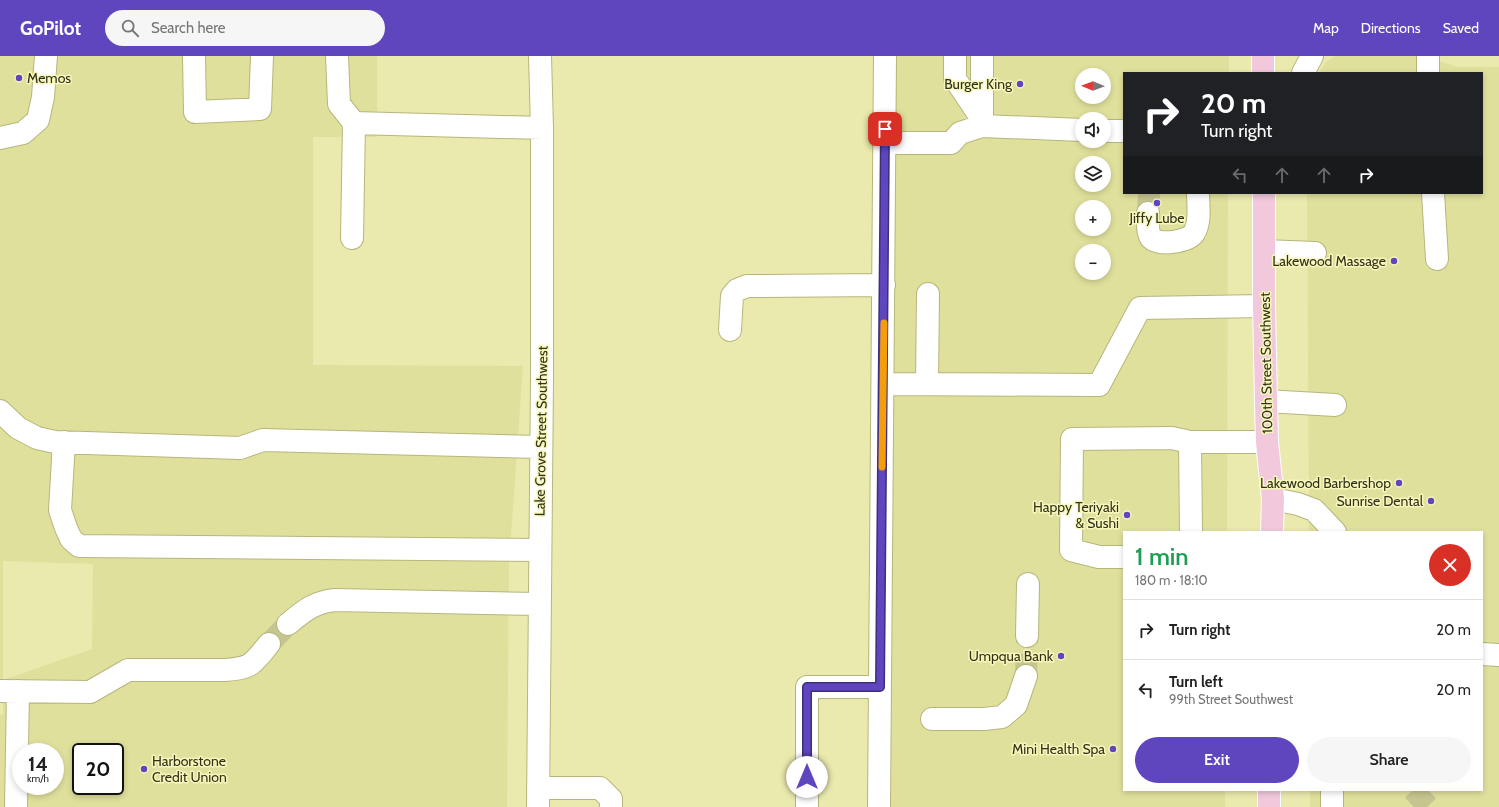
<!DOCTYPE html>
<html lang="en">
<head>
<meta charset="utf-8">
<style>
  body { margin:0; font-family:Cabin,sans-serif; background:#f6f6f6; color:#222; height:100vh; display:flex; flex-direction:column; font-size:15px; white-space:nowrap }
  * { box-sizing:border-box; margin:0 }
  p { font-size:13px; color:#767676 }
  .icon { flex:none; width:22px; height:22px; fill:none; stroke:currentColor; stroke-width:2; stroke-linecap:round; stroke-linejoin:round }
  .map { position:relative; flex:1; overflow:hidden }
  .sheet { position:absolute; left:1123px; top:475px; width:360px; height:260px; display:flex; flex-direction:column; background:#fff; border-radius:0px; box-shadow:0 2px 6px #0003 }
  .sheet>* { flex:none }
  .banner { position:absolute; left:1123px; top:16px; width:360px; height:122px; border-radius:0px; box-shadow:0 2px 6px #0003; background:#202124; color:#fff; overflow:hidden }
  .needle { width:26px; rotate:271deg }
  .tools { position:absolute; left:1075px; top:12px; display:grid; gap:8px }
  .tools a { display:grid; place-items:center; width:36px; height:36px; border-radius:50%; background:#fff; box-shadow:0 2px 6px #0003; font-size:20px }
  .speed { position:absolute; left:12px; top:687px; display:flex; gap:8px; font-size:20px; font-weight:700; text-align:center }
  .speed>* { display:grid; place-content:center; width:52px; height:52px; border-radius:50%; background:#fff; box-shadow:0 2px 6px #0003; line-height:1 }
  .speed small { font-size:10px; font-weight:400 }
  .speed .limit { border:2px solid #111; border-radius:6px; background:#fff; color:#111 }
  .pin { position:absolute; display:grid; place-items:center; width:34px; height:34px; color:#fff; margin:-17px; border-radius:8px; box-shadow:0 2px 6px #0006 }
  .me { position:absolute; width:44px; margin:-22px; rotate:0deg; stroke-linejoin:round; filter:drop-shadow(0 0 3px #0008) }
  .turn { display:flex; align-items:center; gap:14px; height:84px; padding:0 12px; font-size:18px }
  .turn .icon { width:52px; height:52px; stroke-width:2.5 }
  .turn b { display:block; font-size:28px; line-height:34px }
  .lanes { display:flex; align-items:center; height:38px; padding:0 12px; background:#0003; justify-content:center; gap:20px; direction:ltr }
  .lanes .off { opacity:.35 }
  .round { display:grid; place-items:center; flex:none; width:42px; height:42px; border-radius:21px; background:#f6f6f6 }
  .head { display:flex; align-items:center; justify-content:space-between; height:68px; padding:0 12px }
  h1 { font-size:24px; font-weight:600; line-height:30px; color:#1e9e55 }
  .cta { display:flex; gap:8px; margin-top:auto; padding:8px 12px }
  .cta a { flex:1; height:46px; border-radius:24px; background:#6046be; color:#fff; font-size:16px; font-weight:600; line-height:46px; text-align:center }
  .cta a+a { background:#f6f6f6; color:#222 }
  ul { padding:0; list-style:none }
  li { display:flex; align-items:center; gap:12px; height:60px; padding:0 12px; border-top:1px solid #e0e0e0 }
  li div { flex:1 }
  li b { display:block; font-size:15px }
  li em { font-style:normal }
  header { display:flex; align-items:center; gap:24px; box-sizing:border-box; height:56px; padding:0 20px; background:#6046be; color:#fff }
  header strong { font-size:19px }
  nav { display:flex; gap:22px; margin-inline-start:auto; font-size:14px }
  .search { width:280px; height:36px; background:#f6f6f6; display:flex; align-items:center; gap:10px; box-sizing:border-box; padding:0 14px; border-radius:22px; color:#767676; font-size:15px }
  .map>svg:first-child { display:block }
</style>
</head>
<body>
<header>
<strong>GoPilot</strong>
<div class="search"><svg class="icon" aria-label="search" viewBox="0 0 24 24"><circle cx="10" cy="10" r="6"/><path d="M15 15l6 6"/></svg>Search here</div>
<nav><a>Map</a><a>Directions</a><a>Saved</a></nav>
</header>
<div class="map">
<svg width="1499" height="751" viewBox="0 0 1499 751">
  <rect width="100%" height="100%" fill="#eaeaae"/>
  <path fill="#e0e09d" fill-rule="evenodd" d="M0,0H377V81H313V309L523,310L509,508L507,751H0V659H3V625H0ZM3,505L93,508L92,593L3,624ZM21,696H55V730H21ZM81,696H115V730H81Z
    M896,0H1229V17H1124V137H1228L1227,476H1124V734H1225V751H890ZM1082,19H1104V41H1082ZM1082,63H1104V85H1082ZM1082,107H1104V129H1082ZM1082,151H1104V173H1082ZM1082,195H1104V217H1082Z
    M1335,0H1424L1457,11H1499V751H1310V734H1482V476H1309L1307,137H1482V17H1319L1325,7Z"/>
  <g fill="none" stroke-linecap="round" stroke-linejoin="round">
    <path stroke="#c5c590" stroke-width="22" stroke-dasharray="22 11" stroke-linecap="butt" d="M1148,157L1149,137
      M269,588L288,568
      M1026,620L1027,580
      M1413,734L1429,751"/>
    <g stroke="#b6b67c" stroke-width="24">
      <path id="minor" d="M194,0L195,56L260,53L262,0
        M337,0L339,48L354,67L352,182
        M955,0V23L982,63V70
        M1428,0V17
        M1303,17L1312,0
        M982,63V0
        M354,67L542,72
        M1104,75H1124
        M0,82L23,77L38,64L43,41L46,0
        M885,87H951L960,77L982,70L1082,74
        M1433,137L1437,203
        M1148,157C1148,164 1147,176 1151,182C1159,190 1188,186 1194,177C1201,166 1198,149 1198,137
        M1264,195L1315,197
        M730,274L732,240L737,234L747,230L884,229
        M883,328L1099,329L1140,252L1264,250
        M927,328L928,238
        M1266,345L1335,349
        M0,355L18,372L37,382L55,386L240,392L263,384L540,391
        M64,386L60,454L66,472L71,483L79,490L540,494
        M1190,386L1191,476
        M1273,443L1298,448L1314,454L1335,476
        M1124,501H1099L1071,494L1072,383L1172,382L1190,386H1267
        M288,568C304,555 314,546 335,544L539,548
        M1027,580L1028,528
        M1482,598L1499,599
        M0,635L90,636L128,614H225C253,612 252,608 269,588
        M932,663H984L1002,661L1016,649L1026,620
        M538,732H600L611,743V751
        M1332,734V751
        M16,751L18,635
        M538,751L542,324V72L540,0
        M807,751V631H880
        M879,751L885,0"/>
    </g>
    <g stroke="#fff" stroke-width="24">
      <path id="major" d="M1263,0V17
        M1264,137V250L1266,345L1267,386L1273,443L1272,476
        M1269,751V734"/>
    </g>
    <use href="#minor" stroke="#fff" stroke-width="22"/>
    <use href="#major" stroke="#f1c8dc" stroke-width="22"/>
  </g>
  <g fill="none" stroke-linecap="round" stroke-linejoin="round">
    <g stroke="#3e2e7c" stroke-width="10">
      <path id="route" d="M807,721V631H880L885,73"/>
    </g>
    <use href="#route" stroke="#6046be" stroke-width="7"/>
    <path stroke="#f59e0b" stroke-width="7" d="M882,411L884,267"/>
  </g>
  <g fill="#6046be" stroke="#f7f7bb" stroke-width="1.5">
    <circle cx="19" cy="22" r="4"/>
    <circle cx="1020" cy="28" r="4"/>
    <circle cx="1157" cy="147" r="4"/>
    <circle cx="1394" cy="205" r="4"/>
    <circle cx="1399" cy="427" r="4"/>
    <circle cx="1431" cy="445" r="4"/>
    <circle cx="1127" cy="459" r="4"/>
    <circle cx="1061" cy="600" r="4"/>
    <circle cx="1113" cy="693" r="4"/>
    <circle cx="144" cy="713" r="4"/>
  </g>
  <g text-anchor="middle" dominant-baseline="central" stroke-width="3" stroke-linejoin="round" paint-order="stroke">
    <g font-size="14" fill="#313119" stroke="#f7f7bb" text-anchor="end">
      <text x="27" y="22" text-anchor="start">Memos</text>
      <text x="1012" y="28">Burger King</text>
      <text x="1157" y="162" text-anchor="middle">Jiffy Lube</text>
      <text x="1386" y="205">Lakewood Massage</text>
      <text x="1391" y="427">Lakewood Barbershop</text>
      <text x="1423" y="445">Sunrise Dental</text>
      <text x="1119" y="451">Happy Teriyaki<tspan x="1119" dy="16">&amp; Sushi</tspan></text>
      <text x="1053" y="600">Umpqua Bank</text>
      <text x="1105" y="693">Mini Health Spa</text>
      <text x="152" y="705" text-anchor="start">Harborstone<tspan x="152" dy="16">Credit Union</tspan></text>
    </g>
    <g font-size="14" fill="#313119" stroke="#f7f7bb">
      <text transform="translate(1266 307) rotate(-91)">100th Street Southwest</text>
      <text transform="translate(541 375) rotate(-89)">Lake Grove Street Southwest</text>
    </g>
  </g>
</svg>
<div class="tools">
<a><svg class="needle" viewBox="-14 -14 28 28"><path d="M0-13l5 13h-10z" fill="#e53935"/><path d="M0 13l5-13h-10z" fill="#767676"/></svg></a>
<a><svg class="icon" aria-label="sound" viewBox="0 0 24 24"><path d="M4 9h4l5-4v14l-5-4H4zM17 9q2 3 0 6"/></svg></a>
<a><svg class="icon" aria-label="layers" viewBox="0 0 24 24"><path d="M12 4l9 5-9 5-9-5zM3 14l9 5 9-5"/></svg></a>
<a>+</a>
<a>−</a>
</div>
<div class="speed"><div>14<small>km/h</small></div><div class="limit">20</div></div>
<div class="pin" style="left:885px;top:73px;background:#d93025"><svg class="icon" aria-label="arrive" viewBox="0 0 24 24"><path d="M6 21V4h12l-3 4 3 4H6"/></svg></div>
<svg class="me" style="left:807px;top:721px" viewBox="-20 -20 40 40"><circle r="19" fill="#fff"/><path d="M0-13L10 11 0 6-10 11z" fill="#6046be"/></svg>
<div class="banner">
<div class="turn"><svg class="icon" aria-label="right" viewBox="0 0 24 24"><path d="M7 20v-9h11M14 6l5 5-5 5"/></svg><div><b>20 m</b>Turn right</div></div>
<div class="lanes"><svg class="icon off" aria-label="left" viewBox="0 0 24 24"><path d="M17 20v-9H6M10 6l-5 5 5 5"/></svg><svg class="icon off" aria-label="ahead" viewBox="0 0 24 24"><path d="M12 20V5M6 11l6-6 6 6"/></svg><svg class="icon off" aria-label="ahead" viewBox="0 0 24 24"><path d="M12 20V5M6 11l6-6 6 6"/></svg><svg class="icon" aria-label="right" viewBox="0 0 24 24"><path d="M7 20v-9h11M14 6l5 5-5 5"/></svg></div>
</div>
<section class="sheet">
<div class="head"><div><h1>1 min</h1><p>180 m · 18:10</p></div><a class="round" style="background:#d93025;color:#fff"><svg class="icon" aria-label="close" viewBox="0 0 24 24"><path d="M6 6l12 12M18 6L6 18"/></svg></a></div>
<ul>
<li><svg class="icon" aria-label="right" viewBox="0 0 24 24"><path d="M7 20v-9h11M14 6l5 5-5 5"/></svg><div><b>Turn right</b></div><em>20 m</em></li>
<li><svg class="icon" aria-label="left" viewBox="0 0 24 24"><path d="M17 20v-9H6M10 6l-5 5 5 5"/></svg><div><b>Turn left</b><p>99th Street Southwest</p></div><em>20 m</em></li>
</ul>
<div class="cta"><a>Exit</a><a>Share</a></div>
</section>
</div>
</body>
</html>
